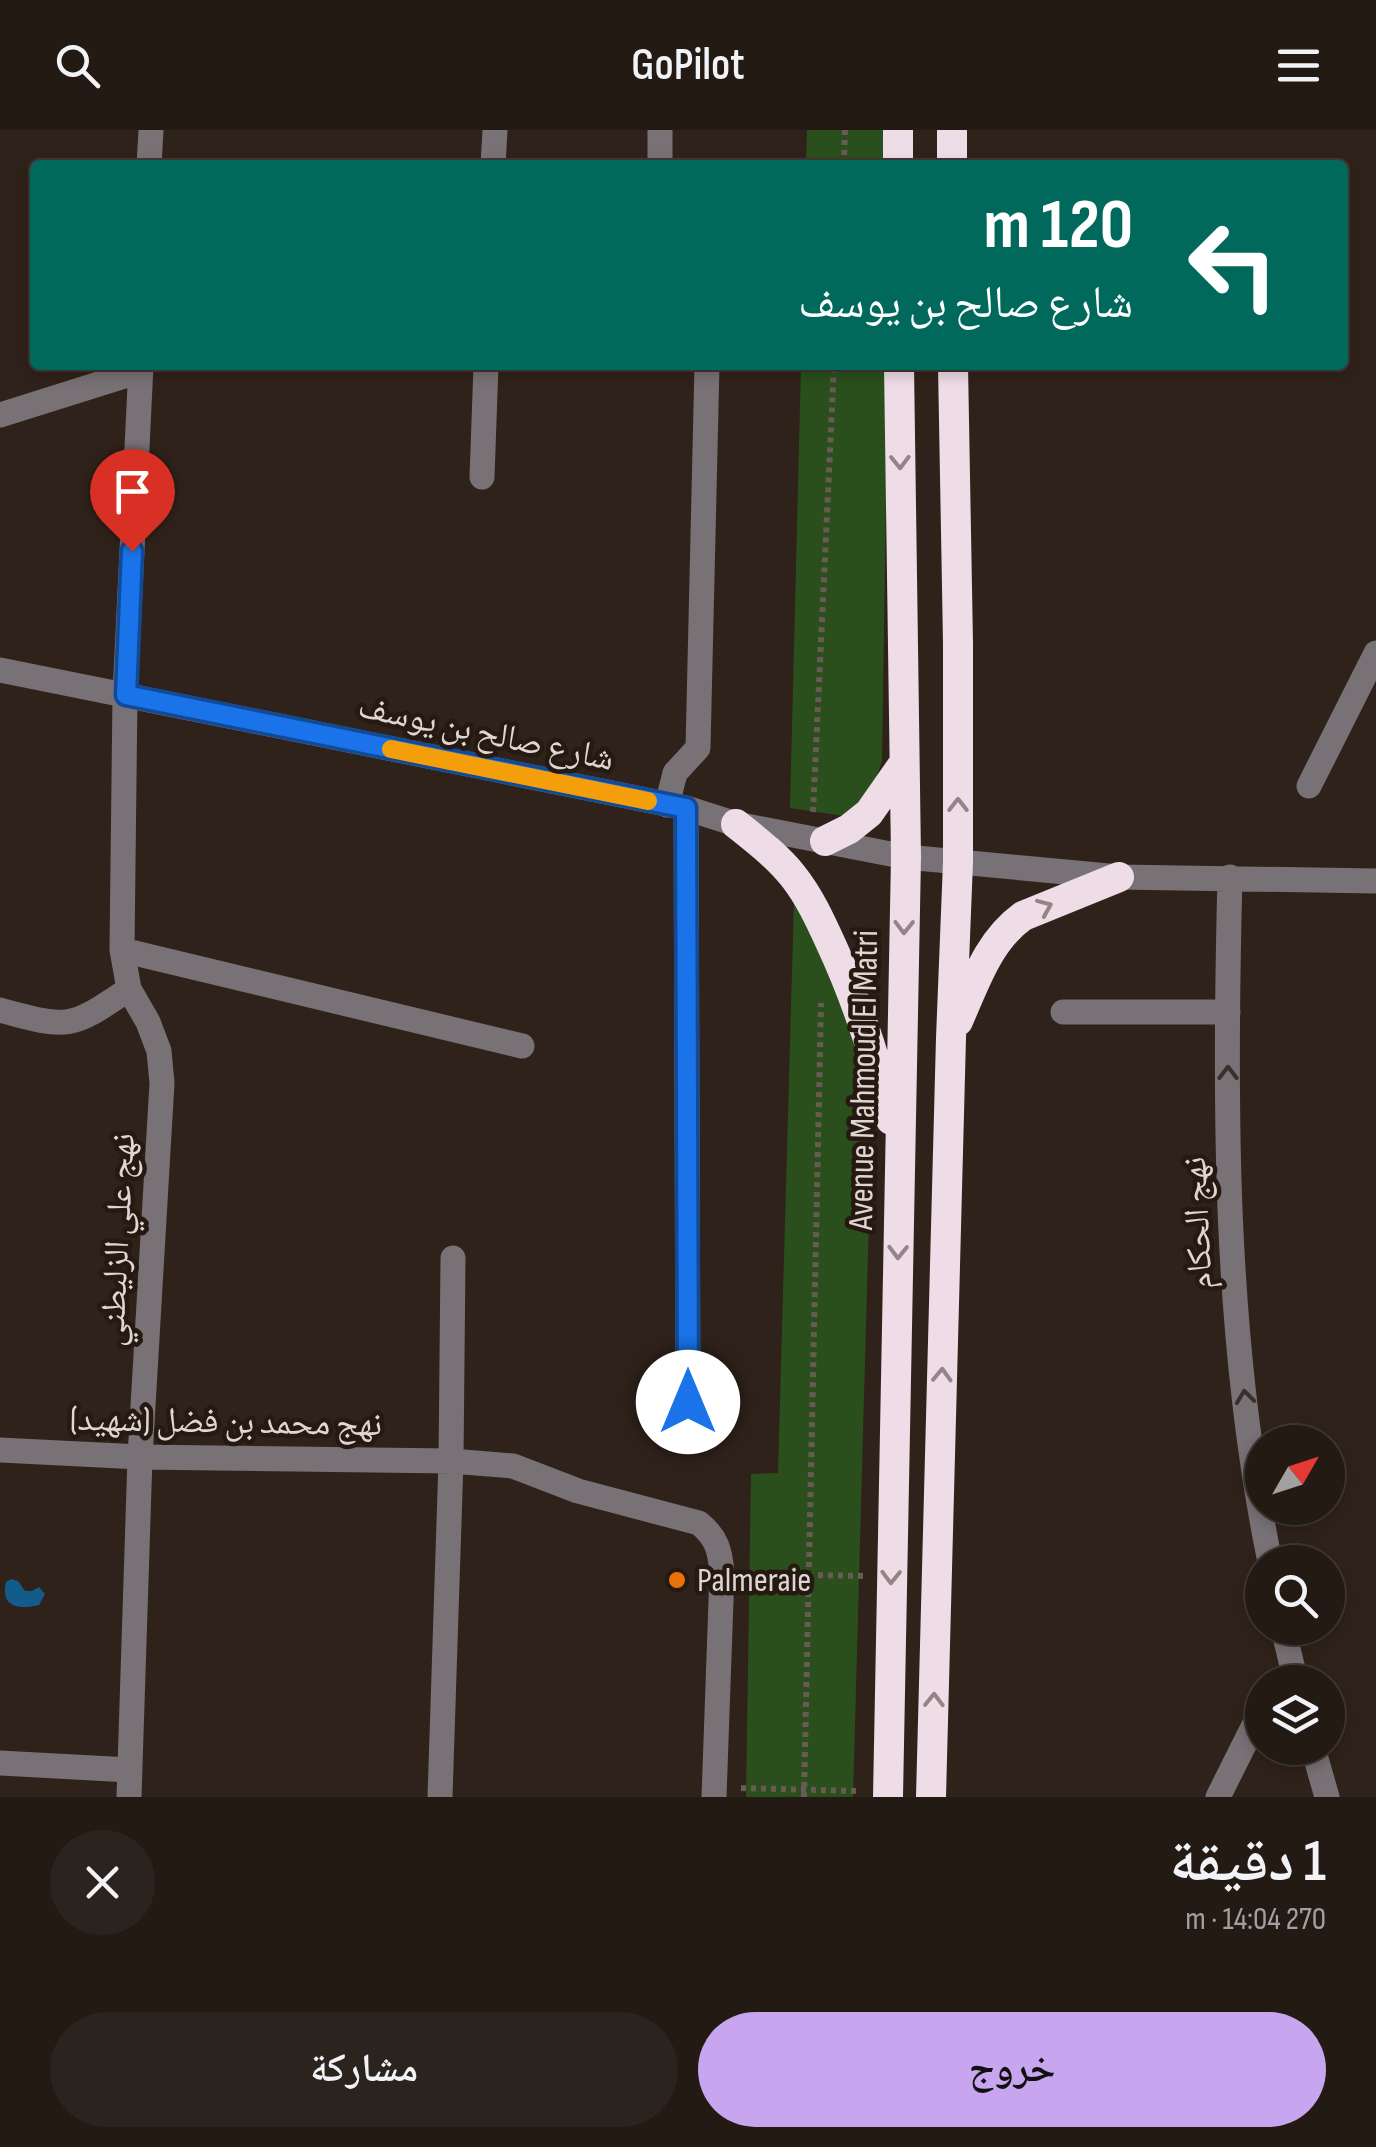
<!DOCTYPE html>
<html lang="ar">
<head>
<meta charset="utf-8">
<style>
  body { margin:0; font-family:"Sofia Sans Condensed","Noto Naskh Arabic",sans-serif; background:#2b231d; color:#f1f3f6; direction:rtl; height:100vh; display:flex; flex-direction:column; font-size:38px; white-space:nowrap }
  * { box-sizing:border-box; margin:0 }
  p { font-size:32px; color:#a3a1a0 }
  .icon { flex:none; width:55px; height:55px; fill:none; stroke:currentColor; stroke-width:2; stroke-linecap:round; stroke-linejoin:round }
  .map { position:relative; height:1667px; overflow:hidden; direction:ltr }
  .sheet { display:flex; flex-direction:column; background:#231a14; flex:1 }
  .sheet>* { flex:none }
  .hud { position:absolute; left:30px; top:30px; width:1318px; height:210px; border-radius:10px; box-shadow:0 5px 15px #0003,0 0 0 2px #403834; direction:rtl; background:#00695c; color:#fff; overflow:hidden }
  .needle { width:65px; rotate:51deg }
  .tools { position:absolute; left:1245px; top:1295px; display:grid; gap:20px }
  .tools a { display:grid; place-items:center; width:100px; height:100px; border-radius:50%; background:#231a14; box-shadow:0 5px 15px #0003,0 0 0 2px #403834; font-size:50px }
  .pin { position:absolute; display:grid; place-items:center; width:85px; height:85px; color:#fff; margin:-102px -42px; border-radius:50% 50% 50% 0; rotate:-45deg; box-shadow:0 0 10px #0007 }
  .pin .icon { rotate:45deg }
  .me { position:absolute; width:110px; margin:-55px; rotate:0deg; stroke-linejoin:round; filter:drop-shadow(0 0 8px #0008) }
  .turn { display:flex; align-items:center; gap:35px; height:210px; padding:0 50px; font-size:45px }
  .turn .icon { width:130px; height:130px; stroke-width:2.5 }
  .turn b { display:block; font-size:70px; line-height:85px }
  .round { display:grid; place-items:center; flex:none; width:105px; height:105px; border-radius:52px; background:#2b231d }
  .overview { display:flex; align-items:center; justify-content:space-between; height:170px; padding:0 50px }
  h1 { font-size:60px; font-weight:600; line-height:75px }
  .action { display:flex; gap:20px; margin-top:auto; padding:20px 50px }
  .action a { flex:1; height:115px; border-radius:60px; background:#c8a6ef; color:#111; font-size:40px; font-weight:600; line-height:115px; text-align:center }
  .action a+a { background:#2b231d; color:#f1f3f6 }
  header { display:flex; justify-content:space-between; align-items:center; height:130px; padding:0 50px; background:#231a14; font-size:45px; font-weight:600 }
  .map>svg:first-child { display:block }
</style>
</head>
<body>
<header><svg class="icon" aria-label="menu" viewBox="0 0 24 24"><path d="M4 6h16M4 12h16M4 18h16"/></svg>GoPilot<svg class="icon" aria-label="search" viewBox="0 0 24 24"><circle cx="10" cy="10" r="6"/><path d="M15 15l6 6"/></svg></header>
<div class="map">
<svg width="1376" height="1667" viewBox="0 0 1376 1667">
  <rect width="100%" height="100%" fill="#2f221a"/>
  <path fill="#2b4f1c" d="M807,0H892V35H806Z
    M801,235H888L882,631L869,667L844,686L790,678Z
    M794,770L840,865L865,952L870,1048L853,1667H746L751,1344L778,1343Z"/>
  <path fill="#135b8b" d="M11,1449L18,1451L25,1461H32L39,1457L45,1464L39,1475C19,1480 0,1477 6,1452Z"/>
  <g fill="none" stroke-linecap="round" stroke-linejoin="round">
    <path stroke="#675b54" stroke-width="6" stroke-dasharray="5 5" stroke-linecap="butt" d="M844,35L845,0
      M813,682L834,235
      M748,1444L866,1446
      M741,1658L858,1661
      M804,1667L821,873"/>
    <path stroke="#787175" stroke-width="25" d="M149,35L151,0
      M493,35L495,0
      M660,35V0
      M0,285L140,241
      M482,347L486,235
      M0,540L686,678L736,694L906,727L1119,747L1376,751
      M1309,656L1376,523
      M667,675L675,643L698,618L707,235
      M686,678L688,1272
      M1230,747C1224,975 1224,1208 1270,1432
      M122,820L522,916
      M0,880C69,899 70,899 129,859
      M1063,882H1228
      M0,1320L140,1327L451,1331L513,1336L578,1361L699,1393C717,1408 720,1420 722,1443L714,1667
      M1283,1498L1296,1552
      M1313,1618L1327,1667
      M0,1633L130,1640
      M129,1667L140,1327L162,953L159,921L148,892L129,859L122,820L125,565L141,235
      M440,1667L451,1331L453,1128
      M1218,1667L1262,1579"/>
    <path stroke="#eedce6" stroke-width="30" d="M898,35V0
      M952,35V0
      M736,694C756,710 777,726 793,746C809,766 820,790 831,814C857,870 876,929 891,990
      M825,711L849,699L869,683L904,633
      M958,891C975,853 988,811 1023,786L1119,747
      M888,1667L906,727L899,235
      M931,1667L951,908L958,732V513L953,235"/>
  </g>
  <defs><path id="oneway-chevron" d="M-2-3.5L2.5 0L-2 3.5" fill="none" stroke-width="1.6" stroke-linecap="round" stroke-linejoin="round" transform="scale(2.5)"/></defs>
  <g stroke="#948486">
    <use href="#oneway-chevron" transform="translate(900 332) rotate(89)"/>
    <use href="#oneway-chevron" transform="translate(958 675) rotate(-90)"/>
    <use href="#oneway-chevron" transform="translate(1045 777) rotate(-23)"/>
    <use href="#oneway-chevron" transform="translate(904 797) rotate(91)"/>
    <use href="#oneway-chevron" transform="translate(898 1122) rotate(91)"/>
    <use href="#oneway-chevron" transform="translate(942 1245) rotate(-88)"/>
    <use href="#oneway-chevron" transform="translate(891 1447) rotate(91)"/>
    <use href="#oneway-chevron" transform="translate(934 1570) rotate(-89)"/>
  </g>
  <g stroke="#3a2f2a">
    <use href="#oneway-chevron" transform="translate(1228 943) rotate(-90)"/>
    <use href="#oneway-chevron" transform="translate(1245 1267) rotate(-97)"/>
  </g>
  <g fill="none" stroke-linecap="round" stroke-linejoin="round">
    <g stroke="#114b97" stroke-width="25">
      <path id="route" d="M132,421L126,565L686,678L688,1272"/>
    </g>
    <use href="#route" stroke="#1a73e8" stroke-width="18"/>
    <path stroke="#f59e0b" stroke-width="18" d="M391,619L648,671"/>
  </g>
  <circle fill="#e8710a" stroke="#251911" stroke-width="4" cx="677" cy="1450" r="10"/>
  <g text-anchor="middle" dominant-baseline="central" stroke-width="9" stroke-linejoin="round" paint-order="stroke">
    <g font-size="35" fill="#dfd6d1" stroke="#251911">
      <text transform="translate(486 603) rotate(12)">شارع صالح بن يوسف</text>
      <text transform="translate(864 950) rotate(-89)">Avenue Mahmoud El Matri</text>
      <text transform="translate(1198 1093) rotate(-93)">نهج الحكام</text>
      <text transform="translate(118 1110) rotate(-87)">نهج علي الزليطني</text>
      <text transform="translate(226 1292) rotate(1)">نهج محمد بن فضل (شهيد)</text>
    </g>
    <g font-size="35" fill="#dfd6d1" stroke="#251911" text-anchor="start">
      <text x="697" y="1450">Palmeraie</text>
    </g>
  </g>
</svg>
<div class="tools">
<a><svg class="needle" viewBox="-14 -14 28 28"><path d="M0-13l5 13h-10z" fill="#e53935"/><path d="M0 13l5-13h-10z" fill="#a3a1a0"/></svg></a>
<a><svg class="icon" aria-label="search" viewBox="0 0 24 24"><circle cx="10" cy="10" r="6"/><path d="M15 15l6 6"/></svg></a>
<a><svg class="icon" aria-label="layers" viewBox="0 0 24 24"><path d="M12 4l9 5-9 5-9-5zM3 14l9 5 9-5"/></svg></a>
</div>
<div class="pin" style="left:132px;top:421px;background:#d93025"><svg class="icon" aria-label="arrive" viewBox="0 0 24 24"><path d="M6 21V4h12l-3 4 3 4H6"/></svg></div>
<svg class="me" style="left:688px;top:1272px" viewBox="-20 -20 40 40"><circle r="19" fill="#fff"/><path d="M0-13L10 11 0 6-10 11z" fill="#1a73e8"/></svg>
<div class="hud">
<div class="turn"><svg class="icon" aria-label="left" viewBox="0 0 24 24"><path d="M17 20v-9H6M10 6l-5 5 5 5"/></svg><div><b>120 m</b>شارع صالح بن يوسف</div></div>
</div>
</div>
<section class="sheet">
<div class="overview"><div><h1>1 دقيقة</h1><p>270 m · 14:04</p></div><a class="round"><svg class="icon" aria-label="close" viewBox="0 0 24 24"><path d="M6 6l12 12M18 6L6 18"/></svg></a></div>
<div class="action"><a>خروج</a><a>مشاركة</a></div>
</section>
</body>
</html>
